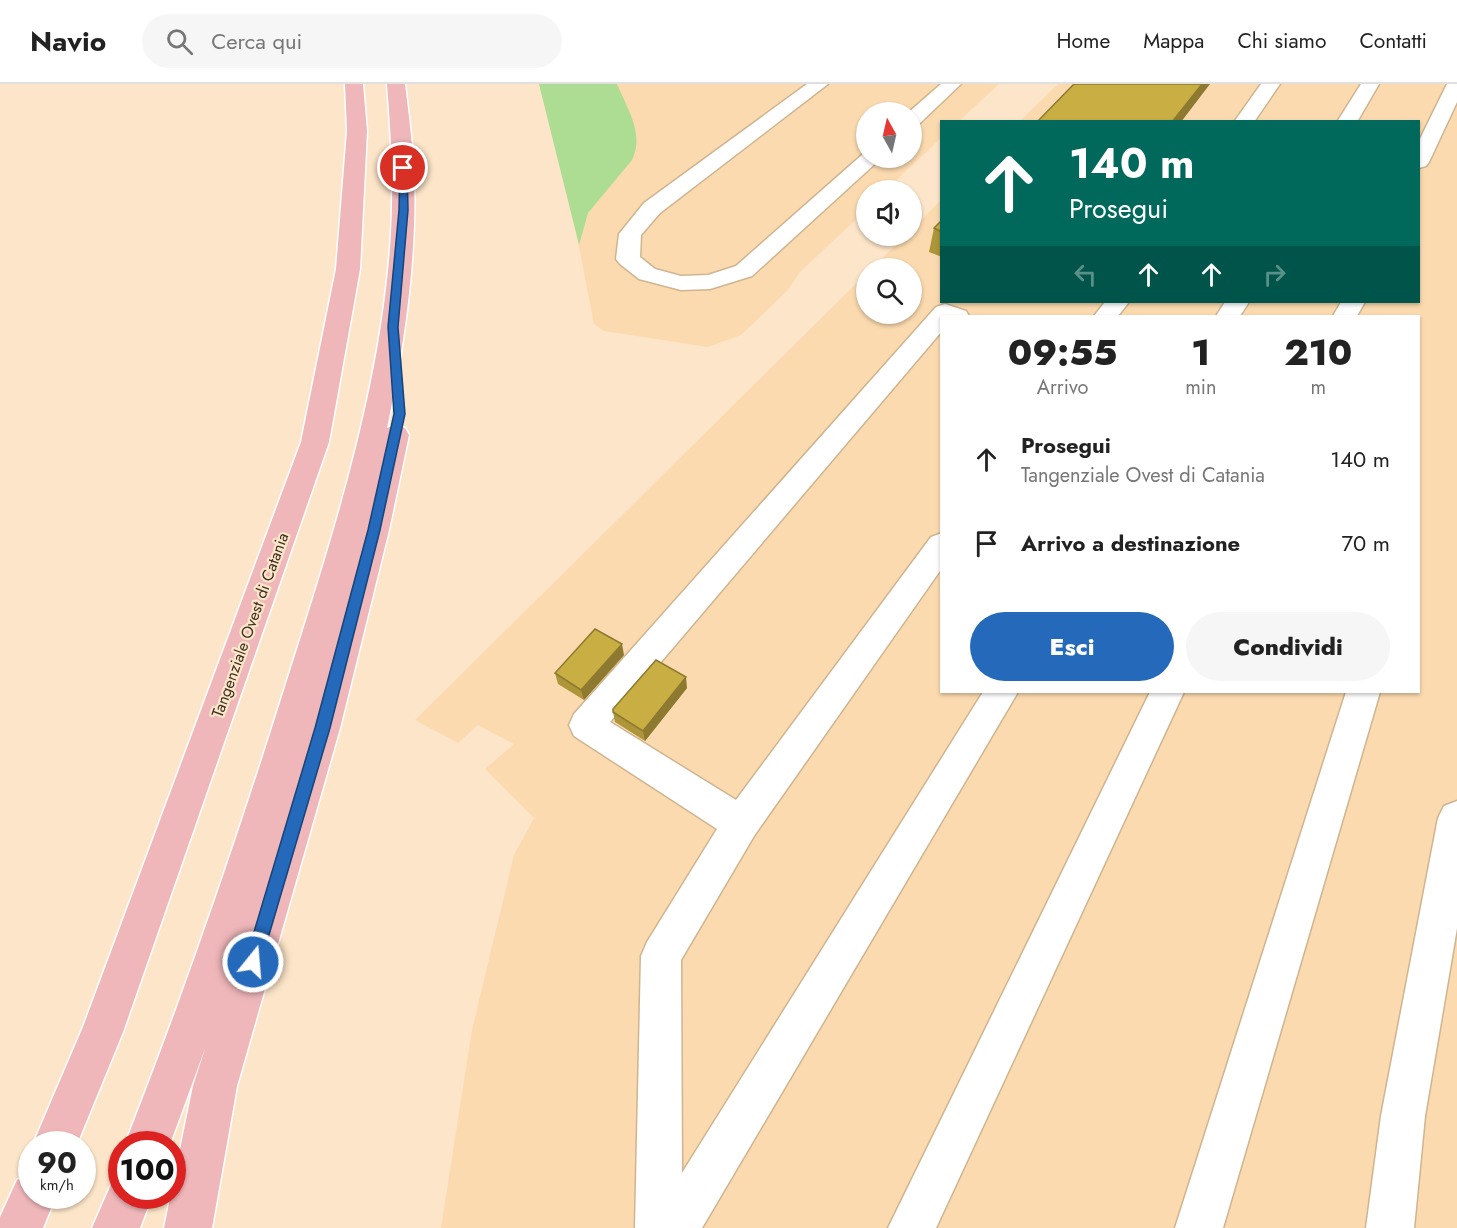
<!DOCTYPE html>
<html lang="it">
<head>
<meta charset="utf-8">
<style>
  body { margin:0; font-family:Jost,sans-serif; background:#f6f6f6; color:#222; height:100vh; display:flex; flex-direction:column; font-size:22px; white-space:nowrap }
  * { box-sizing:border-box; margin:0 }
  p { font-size:20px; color:#767676 }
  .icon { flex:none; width:33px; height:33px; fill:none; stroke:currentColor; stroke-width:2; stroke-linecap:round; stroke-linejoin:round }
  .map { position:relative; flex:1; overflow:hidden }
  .panel { position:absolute; left:940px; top:231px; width:480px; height:378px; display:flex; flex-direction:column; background:#fff; border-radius:0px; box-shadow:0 2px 4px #0004 }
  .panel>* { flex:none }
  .banner { position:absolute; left:940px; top:36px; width:480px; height:183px; border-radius:0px; box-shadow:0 2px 4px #0004; background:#00695c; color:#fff; overflow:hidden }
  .needle { width:39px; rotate:352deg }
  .buttons { position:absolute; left:856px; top:18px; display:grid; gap:12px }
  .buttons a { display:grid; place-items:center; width:66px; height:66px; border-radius:50%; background:#fff; box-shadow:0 2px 4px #0004; font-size:30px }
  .speed { position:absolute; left:18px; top:1047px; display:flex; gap:12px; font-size:30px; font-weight:700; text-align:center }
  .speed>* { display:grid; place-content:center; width:78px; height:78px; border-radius:50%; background:#fff; box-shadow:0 2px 4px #0004; line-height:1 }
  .speed small { font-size:15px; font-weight:400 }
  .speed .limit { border:9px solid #d22; background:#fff; color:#111 }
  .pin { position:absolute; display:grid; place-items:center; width:51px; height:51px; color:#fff; margin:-26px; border:3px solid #fff; border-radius:50%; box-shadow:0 2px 6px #0007 }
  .me { position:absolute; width:66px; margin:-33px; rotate:17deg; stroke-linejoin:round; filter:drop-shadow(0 0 4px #0008) }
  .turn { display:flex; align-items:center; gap:21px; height:126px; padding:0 30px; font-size:27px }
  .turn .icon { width:78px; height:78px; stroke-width:2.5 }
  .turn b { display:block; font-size:42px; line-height:51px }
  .lanes { display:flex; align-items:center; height:57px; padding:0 30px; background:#0003; justify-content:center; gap:30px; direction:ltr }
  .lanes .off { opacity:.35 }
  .eta { display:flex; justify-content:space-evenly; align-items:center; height:102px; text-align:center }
  .eta b { font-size:36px; font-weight:800; line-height:42px }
  .button { display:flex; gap:12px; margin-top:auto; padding:12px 30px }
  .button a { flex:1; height:69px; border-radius:36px; background:#2469ba; color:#fff; font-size:24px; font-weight:800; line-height:69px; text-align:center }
  .button a+a { background:#f6f6f6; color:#222 }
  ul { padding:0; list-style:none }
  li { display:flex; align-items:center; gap:18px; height:84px; padding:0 30px }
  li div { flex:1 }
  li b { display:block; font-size:22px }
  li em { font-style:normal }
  header { display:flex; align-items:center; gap:36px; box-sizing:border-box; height:84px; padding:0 30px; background:#fff; border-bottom:2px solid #e0e0e0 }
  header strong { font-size:28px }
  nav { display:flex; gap:33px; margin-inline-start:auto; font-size:21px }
  .search { width:420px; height:54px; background:#f6f6f6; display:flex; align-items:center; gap:15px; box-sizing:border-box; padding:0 21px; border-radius:33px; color:#767676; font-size:22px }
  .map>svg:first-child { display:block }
</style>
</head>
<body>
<header>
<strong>Navio</strong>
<div class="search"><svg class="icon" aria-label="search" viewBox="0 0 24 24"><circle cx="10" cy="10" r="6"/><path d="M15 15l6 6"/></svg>Cerca qui</div>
<nav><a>Home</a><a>Mappa</a><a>Chi siamo</a><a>Contatti</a></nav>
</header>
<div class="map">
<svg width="1457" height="1144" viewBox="0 0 1457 1144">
  <rect width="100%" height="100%" fill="#fce5c8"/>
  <path fill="#fbdaaf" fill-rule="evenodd" d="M539,0H999L959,37L942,38V53L886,106H867V125L799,189L788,206L741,251L708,263L604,247L594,240L573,132ZM867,28H912V74H867Z
    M1058,0H1457V1144H441L472,946L514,771L534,734L485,685L514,660L478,641L458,659L415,636L867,189V230H912V184H872L905,152H912V145L942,115V218H1419V38L1020,37ZM942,232H1419V608H942Z"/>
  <path fill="#addd92" d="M539,0H617C627,24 645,51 632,76L588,129L579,161Z"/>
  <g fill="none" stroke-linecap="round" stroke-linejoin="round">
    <g stroke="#cfb490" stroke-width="3">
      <path id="minor" d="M807,0H828L660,129L641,151L640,173L655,185L681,192L708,191L736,182L863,70L867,69V74H880L877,78L752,192L710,205L681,206L639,195L620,180L616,175L619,150L644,119Z
        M941,0H961L919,40L912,42V28H909Z
        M1261,0H1280L1254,38H1234Z
        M1361,0H1379L1357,38H1337Z
        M1447,0H1457V18L1429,78L1426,82L1419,84V57Z
        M1105,218H1129L1118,232H1094Z
        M1225,218H1249L1240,232H1216Z
        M1341,218H1365L1357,232H1333Z
        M945,220L966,227L969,232H942V247L610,638L736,716L931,453L942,449V484L754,752L681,876L682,1089L983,608H1018L702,1144H635L641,872L647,858L717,745L574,652L569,641L574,630L936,223Z
        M1150,608H1184L936,1144H888Z
        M1346,608H1380L1223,1144H1175Z
        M1457,717V844L1425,1032L1414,1144H1366L1381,1032L1438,734L1444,722Z"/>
    </g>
    <g stroke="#fff" stroke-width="3">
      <path id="highway" d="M345,0H363L367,47L360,185L329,358L123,948L77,1060H33L83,943L301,358L336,185L347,47Z
        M387,0H405C408,24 411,49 413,73C419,164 405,256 387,344L395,341L405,344L409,351L389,446L340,644L237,1002L212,1144H164L193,1002L206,962L170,1060H125C184,910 236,759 284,606C331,458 382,305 391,149C394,99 391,50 387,0Z
        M32,1089V1112H56L43,1144H0V1133L17,1096Z
        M122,1092V1112H152L140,1144H92L113,1096Z"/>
    </g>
    <use href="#minor" fill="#fff" fill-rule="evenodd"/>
    <use href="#highway" fill="#efb7ba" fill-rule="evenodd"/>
  </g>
  <path fill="#ad963a" d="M942,136V173L929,168L934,144Z
    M624,571L584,616L558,600L555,589Z
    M687,604L645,657L615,638L613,628Z"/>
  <path fill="#8d7a30" d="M1202,0H1210L1181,38H1172Z
    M622,560L624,571L584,616L581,606Z
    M686,593L687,604L645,657L643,647Z"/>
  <path fill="#c9ae44" stroke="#8d7a30" stroke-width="1.5" d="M1074,0H1202L1172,38H1037Z
    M942,136V148L934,144Z
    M595,545L622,560L581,606L555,589Z
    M656,576L686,593L643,647L613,628V625Z"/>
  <path fill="#2469ba" stroke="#174479" stroke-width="1.5" d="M400,82L407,84L408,126L398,243L405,330L380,446L330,644L261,878L259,884L253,886L247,884L245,878L315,644L368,446L394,330L388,243L399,126Z"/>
  <g text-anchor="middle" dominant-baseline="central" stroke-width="4.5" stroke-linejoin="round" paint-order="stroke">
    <g font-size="16" fill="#3b3021" stroke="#fce5c8">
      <text transform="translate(250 541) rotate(-70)">Tangenziale Ovest di Catania</text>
    </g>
  </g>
</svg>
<div class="buttons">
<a><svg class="needle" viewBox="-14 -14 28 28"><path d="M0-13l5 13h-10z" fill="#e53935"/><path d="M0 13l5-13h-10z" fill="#767676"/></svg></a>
<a><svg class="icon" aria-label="sound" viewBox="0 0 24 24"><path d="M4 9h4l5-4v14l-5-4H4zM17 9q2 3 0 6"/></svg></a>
<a><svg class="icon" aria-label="search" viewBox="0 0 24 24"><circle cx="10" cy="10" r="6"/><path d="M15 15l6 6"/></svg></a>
</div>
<div class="speed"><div>90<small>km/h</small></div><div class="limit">100</div></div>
<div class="pin" style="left:403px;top:84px;background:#d93025"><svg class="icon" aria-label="arrive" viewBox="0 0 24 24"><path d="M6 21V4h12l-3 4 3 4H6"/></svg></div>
<svg class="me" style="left:253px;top:878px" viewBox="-20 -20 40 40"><circle r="17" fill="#2469ba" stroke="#fff" stroke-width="3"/><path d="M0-11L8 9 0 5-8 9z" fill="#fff"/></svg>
<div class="banner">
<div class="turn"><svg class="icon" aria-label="ahead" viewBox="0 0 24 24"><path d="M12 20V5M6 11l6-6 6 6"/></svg><div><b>140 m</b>Prosegui</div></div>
<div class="lanes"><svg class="icon off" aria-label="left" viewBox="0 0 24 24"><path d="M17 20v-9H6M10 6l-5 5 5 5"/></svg><svg class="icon" aria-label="ahead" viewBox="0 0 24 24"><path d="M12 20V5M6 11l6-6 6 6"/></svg><svg class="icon" aria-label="ahead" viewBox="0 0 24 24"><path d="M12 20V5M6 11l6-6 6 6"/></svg><svg class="icon off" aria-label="right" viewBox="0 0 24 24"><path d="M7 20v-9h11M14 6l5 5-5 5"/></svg></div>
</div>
<section class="panel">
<div class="eta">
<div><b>09:55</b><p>Arrivo</p></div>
<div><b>1</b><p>min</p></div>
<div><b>210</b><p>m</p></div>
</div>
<ul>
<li><svg class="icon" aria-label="ahead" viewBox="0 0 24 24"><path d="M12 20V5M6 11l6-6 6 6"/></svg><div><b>Prosegui</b><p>Tangenziale Ovest di Catania</p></div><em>140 m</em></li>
<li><svg class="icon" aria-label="arrive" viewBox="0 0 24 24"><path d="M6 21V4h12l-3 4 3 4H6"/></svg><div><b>Arrivo a destinazione</b></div><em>70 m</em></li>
</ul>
<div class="button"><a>Esci</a><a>Condividi</a></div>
</section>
</div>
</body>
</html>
